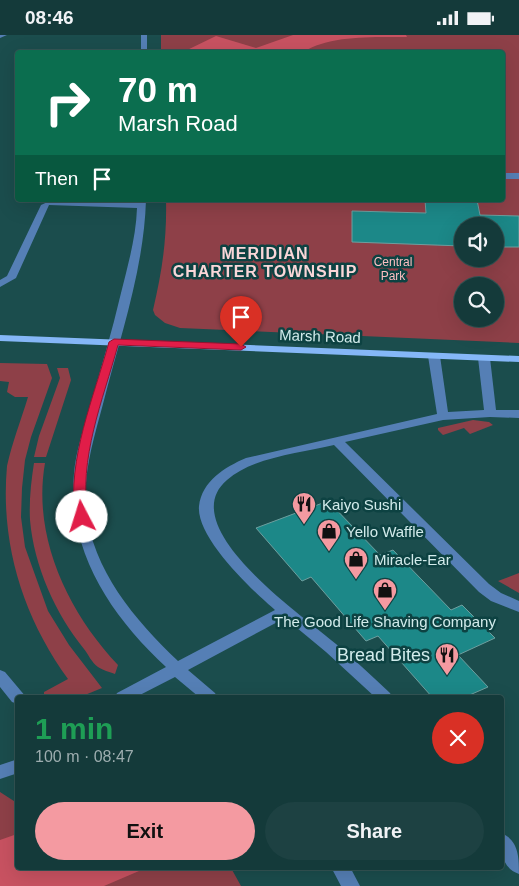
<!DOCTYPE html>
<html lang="en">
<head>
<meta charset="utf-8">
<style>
  body { margin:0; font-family:Arial,sans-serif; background:#1d4142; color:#f1f3f6; height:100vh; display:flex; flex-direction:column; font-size:19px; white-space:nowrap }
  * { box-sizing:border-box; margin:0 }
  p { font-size:16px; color:#9dadaf }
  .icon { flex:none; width:28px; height:28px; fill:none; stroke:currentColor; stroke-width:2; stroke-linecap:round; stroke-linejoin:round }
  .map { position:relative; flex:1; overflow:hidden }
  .drawer { position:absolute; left:15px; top:660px; width:489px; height:175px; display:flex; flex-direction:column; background:#143a3a; border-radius:5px; box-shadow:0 5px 20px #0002,0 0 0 1px #335454 }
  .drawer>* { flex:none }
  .top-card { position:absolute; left:15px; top:15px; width:490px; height:152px; border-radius:5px; box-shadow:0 5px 20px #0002,0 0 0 1px #335454; background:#0b6e4f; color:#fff; overflow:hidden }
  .buttons { position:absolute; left:454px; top:182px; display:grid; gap:10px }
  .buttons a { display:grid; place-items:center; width:50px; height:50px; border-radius:50%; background:#143a3a; box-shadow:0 5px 20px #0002,0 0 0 1px #335454; font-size:25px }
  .pin { position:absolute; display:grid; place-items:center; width:42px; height:42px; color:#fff; margin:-51px -21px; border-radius:50% 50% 50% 0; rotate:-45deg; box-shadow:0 0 5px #0007 }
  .pin .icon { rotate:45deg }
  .me { position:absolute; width:55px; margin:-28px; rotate:355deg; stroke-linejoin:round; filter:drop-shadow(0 0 4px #0008) }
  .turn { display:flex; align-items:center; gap:18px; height:105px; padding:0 20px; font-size:22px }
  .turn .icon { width:65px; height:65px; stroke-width:2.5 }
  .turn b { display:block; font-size:35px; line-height:42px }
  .then { display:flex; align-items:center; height:48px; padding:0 20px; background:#0003; gap:10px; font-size:19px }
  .round { display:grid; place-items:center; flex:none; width:52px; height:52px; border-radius:26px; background:#1d4142 }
  .overview { display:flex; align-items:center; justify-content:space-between; height:85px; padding:0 20px }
  h1 { font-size:30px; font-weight:800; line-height:38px; color:#1e9e55 }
  .primary-button { display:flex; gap:10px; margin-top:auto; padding:10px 20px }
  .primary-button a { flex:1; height:58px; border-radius:30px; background:#f49aa1; color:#111; font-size:20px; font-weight:800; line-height:58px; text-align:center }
  .primary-button a+a { background:#1d4142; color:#f1f3f6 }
  .status { display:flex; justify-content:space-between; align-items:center; height:35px; padding:0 25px; background:#143a3a; direction:ltr }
  .status svg { height:14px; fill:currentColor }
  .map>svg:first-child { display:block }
</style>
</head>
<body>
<div class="status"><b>08:46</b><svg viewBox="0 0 49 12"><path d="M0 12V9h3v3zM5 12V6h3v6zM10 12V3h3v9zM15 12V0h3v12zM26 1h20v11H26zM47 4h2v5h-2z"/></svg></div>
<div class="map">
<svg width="519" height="851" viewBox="0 0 519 851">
  <rect width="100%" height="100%" fill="#1b4d4d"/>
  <path fill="#8e4048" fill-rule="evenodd" d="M161,0H519V308L180,293L165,288L155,280L153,275C162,237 167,204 166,165H502V18L161,17ZM462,191H495V224H462ZM462,251H495V284H462Z
    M0,328L47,329L52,343L31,402L25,425L22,453L21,482L25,512L48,576L69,610L102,653L80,662H44V657L68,644C23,582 0,509 7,431C12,408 21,385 28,362H15L7,357L9,347L0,346Z
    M57,333H68L71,345L46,422H34L39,401L60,343Z
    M473,385L489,387L493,390L470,399L464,393L443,400L438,395V393Z
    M34,428H45C32,502 68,577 118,630L115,639C110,637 102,635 98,632C92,628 88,619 84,614C55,578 34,531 30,485C29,466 31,447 34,428Z
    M519,538V558L498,546Z
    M0,757L17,768L18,832L231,833L241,851H0Z"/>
  <path fill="#c85261" d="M293,0H406L407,2C373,2 330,0 303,17H183L216,1L256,13Z
    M17,799L18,832L146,833L104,851H0V805Z"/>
  <path fill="#1c8888" stroke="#6e9f9f" d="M425,165H477L480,180L519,181V212H495V191H462V211L352,207V176L426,178Z
    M328,466L380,520L393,515L451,575L462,570L495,603L458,620L488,652L465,662H432L378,601L366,606L311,542L302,546L256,493Z"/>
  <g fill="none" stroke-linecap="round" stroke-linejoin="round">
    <path fill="#557fb5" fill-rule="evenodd" d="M0,0H7L0,3Z
      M141,0H147V18H141Z
      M502,138H519V144H502Z
      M52,165L137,167L138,165H146C144,234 120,302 103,369C94,403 83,437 86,473C92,535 135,585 178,626L275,575C253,556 196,503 199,471C202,446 225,432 246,423L437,379L428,321L434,318L440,321L448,377L484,375L478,323L484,320L490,323L496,375H519V383L490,382L443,385L345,407L489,549L501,558L519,566V577L491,566L479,557L334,410C301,418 253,422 227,445C172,492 305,582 336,609C355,625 372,641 390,658L392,662H375L326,617L285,583L188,635L215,658L217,662H199L175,642L136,662H115L117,658L166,632C111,581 67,516 74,438C76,416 83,396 89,375C100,336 112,297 121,258C128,230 136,202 137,173L49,170L16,243L0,252V245L7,241L41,170Z
      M0,635L5,637L26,662H18V669L12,667L0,652Z
      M18,724V738L0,744V730Z
      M501,798C519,805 519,823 519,839C501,833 501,815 501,798Z
      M331,832H350L360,851H341Z"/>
    <path fill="#85b7f7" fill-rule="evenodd" d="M0,300L519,321V327L0,306Z"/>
  </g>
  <path fill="#e11d48" stroke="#92132f" d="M114,304L241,309L246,312L241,315L118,310C103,365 78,424 88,482L82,486L75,482C67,424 94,362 109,307Z"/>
  <defs>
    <g id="restaurant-pin" transform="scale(1.25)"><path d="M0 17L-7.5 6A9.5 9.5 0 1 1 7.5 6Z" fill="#f49aa1" stroke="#0d4242"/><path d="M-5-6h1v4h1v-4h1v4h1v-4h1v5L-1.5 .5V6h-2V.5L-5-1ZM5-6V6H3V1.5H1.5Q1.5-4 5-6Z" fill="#111"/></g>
    <g id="shop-pin" transform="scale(1.25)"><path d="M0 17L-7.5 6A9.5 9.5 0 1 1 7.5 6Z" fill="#f49aa1" stroke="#0d4242"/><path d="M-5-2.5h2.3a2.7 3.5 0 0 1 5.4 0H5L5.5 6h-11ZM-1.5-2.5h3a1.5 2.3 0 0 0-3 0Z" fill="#111"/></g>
  </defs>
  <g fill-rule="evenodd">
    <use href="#restaurant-pin" x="304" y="469"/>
    <use href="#shop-pin" x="329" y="496"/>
    <use href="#shop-pin" x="356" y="524"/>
    <use href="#shop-pin" x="385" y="555"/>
    <use href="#restaurant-pin" x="447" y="620"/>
  </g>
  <g text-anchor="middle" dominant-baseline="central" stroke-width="5" stroke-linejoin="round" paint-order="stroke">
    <g font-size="12" fill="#fdbec1" stroke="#0d4242">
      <text x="393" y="227">Central<tspan x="393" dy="14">Park</tspan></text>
    </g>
    <g font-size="15" fill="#d2ebeb" stroke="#0d4242">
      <text transform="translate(320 301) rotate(2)">Marsh Road</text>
    </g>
    <g font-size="15" fill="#d2ebeb" stroke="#0d4242" text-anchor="start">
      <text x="322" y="469">Kaiyo Sushi</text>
      <text x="346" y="496">Yello Waffle</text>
      <text x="374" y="524">Miracle-Ear</text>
      <text x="385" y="586" text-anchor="middle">The Good Life Shaving Company</text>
    </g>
    <g font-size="16" font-weight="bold" letter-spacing="1" fill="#fad6d8" stroke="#0d4242">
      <text x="265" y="218">MERIDIAN<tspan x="265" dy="18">CHARTER TOWNSHIP</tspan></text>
    </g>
    <g font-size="18" fill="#d2ebeb" stroke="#0d4242" text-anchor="end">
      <text x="430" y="620">Bread Bites</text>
    </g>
  </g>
</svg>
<div class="buttons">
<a><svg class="icon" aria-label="sound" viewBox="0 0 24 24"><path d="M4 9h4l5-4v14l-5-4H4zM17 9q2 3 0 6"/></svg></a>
<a><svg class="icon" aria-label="search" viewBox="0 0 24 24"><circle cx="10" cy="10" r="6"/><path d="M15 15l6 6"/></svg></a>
</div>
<div class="pin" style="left:241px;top:312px;background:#d93025"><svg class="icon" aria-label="arrive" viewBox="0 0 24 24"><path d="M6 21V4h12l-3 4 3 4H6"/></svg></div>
<svg class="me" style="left:82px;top:482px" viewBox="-20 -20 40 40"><circle r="19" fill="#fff"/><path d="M0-13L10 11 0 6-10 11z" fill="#e11d48"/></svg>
<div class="top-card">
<div class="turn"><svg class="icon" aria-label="right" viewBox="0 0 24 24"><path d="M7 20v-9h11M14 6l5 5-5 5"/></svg><div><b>70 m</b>Marsh Road</div></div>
<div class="then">Then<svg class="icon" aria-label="arrive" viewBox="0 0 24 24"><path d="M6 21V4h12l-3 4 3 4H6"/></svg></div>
</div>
<section class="drawer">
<div class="overview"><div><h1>1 min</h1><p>100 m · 08:47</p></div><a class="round" style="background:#d93025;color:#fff"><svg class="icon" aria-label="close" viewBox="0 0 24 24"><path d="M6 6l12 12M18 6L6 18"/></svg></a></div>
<div class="primary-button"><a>Exit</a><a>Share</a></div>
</section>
</div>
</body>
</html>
